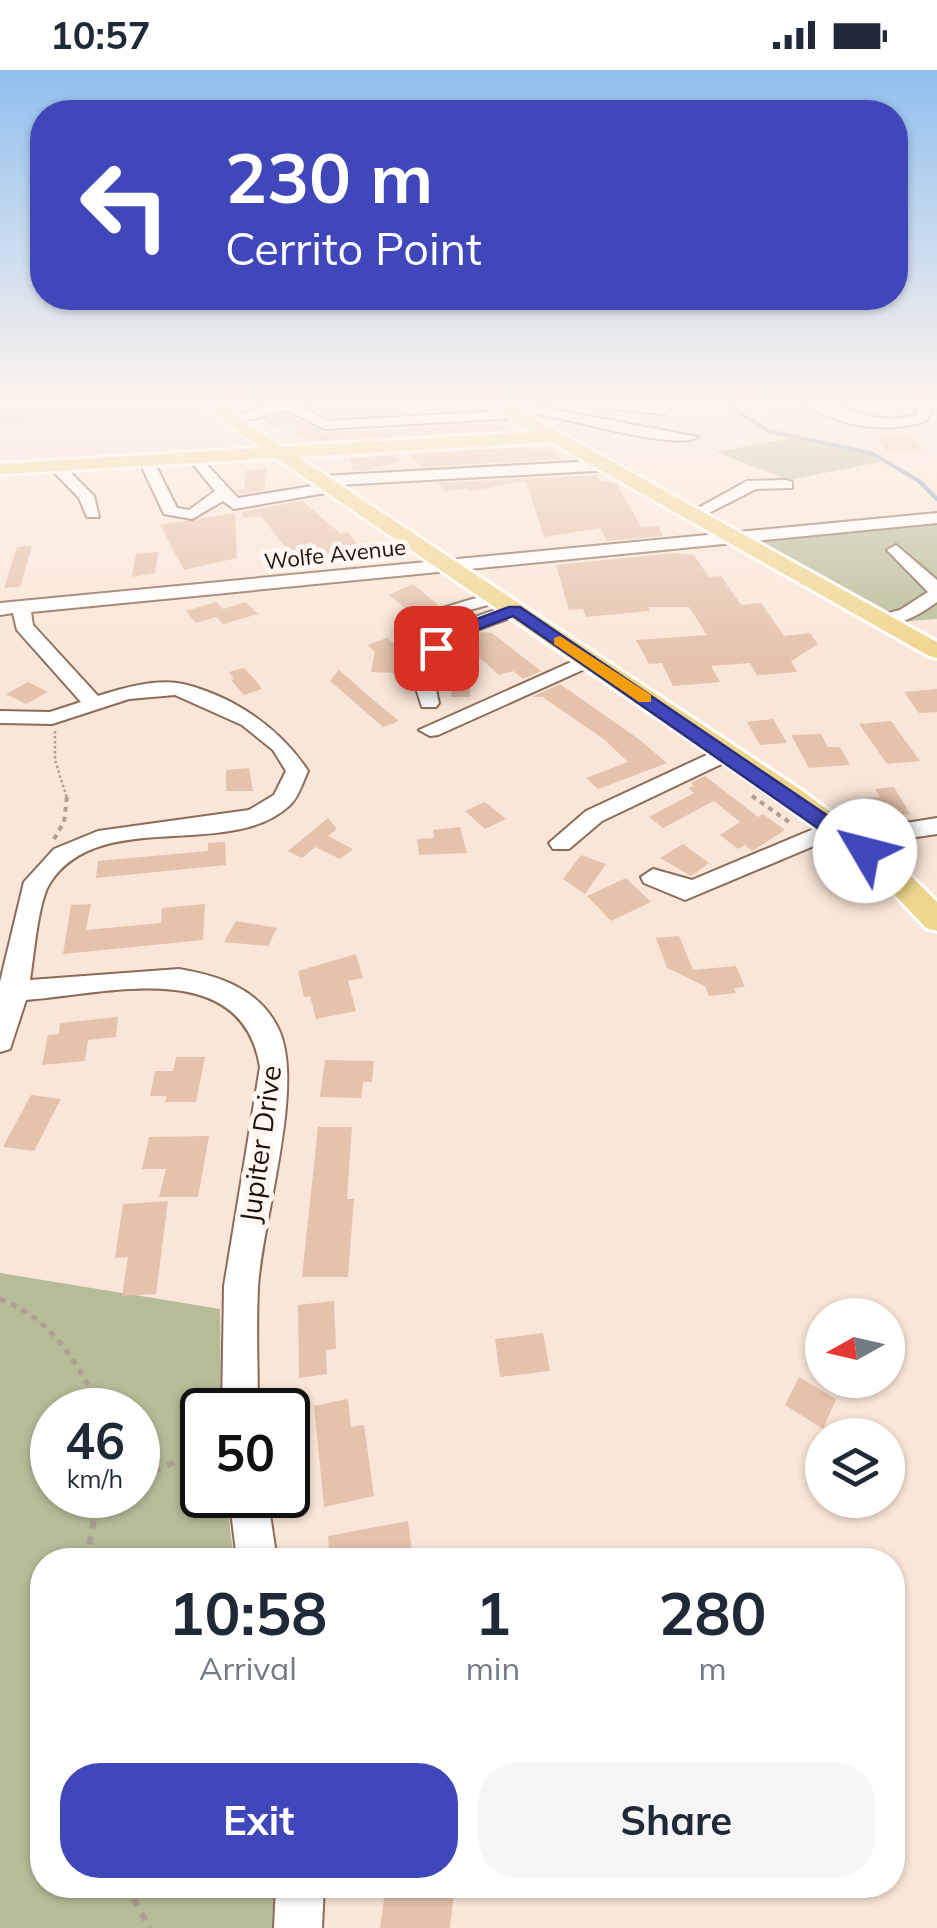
<!DOCTYPE html>
<html lang="en">
<head>
<meta charset="utf-8">
<style>
  body { margin:0; font-family:Mulish,sans-serif; background:#f6f6f7; color:#1f2937; height:100vh; display:flex; flex-direction:column; font-size:38px; white-space:nowrap }
  * { box-sizing:border-box; margin:0 }
  p { font-size:32px; color:#747a83 }
  .icon { flex:none; width:55px; height:55px; fill:none; stroke:currentColor; stroke-width:2; stroke-linecap:round; stroke-linejoin:round }
  .map { position:relative; flex:1; overflow:hidden }
  .details { position:absolute; left:30px; top:1478px; width:875px; height:350px; display:flex; flex-direction:column; background:#fff; border-radius:40px; box-shadow:0 2px 8px #0004 }
  .details>* { flex:none }
  .hud { position:absolute; left:30px; top:30px; width:878px; height:210px; border-radius:40px; box-shadow:0 2px 8px #0004; background:#4047bb; color:#fff; overflow:hidden }
  .needle { width:65px; rotate:262deg }
  .fabs { position:absolute; left:805px; top:1228px; display:grid; gap:20px }
  .fabs a { display:grid; place-items:center; width:100px; height:100px; border-radius:50%; background:#fff; box-shadow:0 2px 8px #0004; font-size:50px }
  .speed { position:absolute; left:30px; top:1318px; display:flex; gap:20px; font-size:50px; font-weight:700; text-align:center }
  .speed>* { display:grid; place-content:center; width:130px; height:130px; border-radius:50%; background:#fff; box-shadow:0 2px 8px #0004; line-height:1 }
  .speed small { font-size:25px; font-weight:400 }
  .speed .limit { border:5px solid #111; border-radius:15px; background:#fff; color:#111 }
  .pin { position:absolute; display:grid; place-items:center; width:85px; height:85px; color:#fff; margin:-42px; border-radius:20px; box-shadow:0 5px 15px #0006 }
  .me { position:absolute; width:110px; margin:-55px; rotate:307deg; stroke-linejoin:round; filter:drop-shadow(0 0 8px #0008) }
  .turn { display:flex; align-items:center; gap:35px; height:210px; padding:0 30px; font-size:45px }
  .turn .icon { width:130px; height:130px; stroke-width:2.5 }
  .turn b { display:block; font-size:70px; line-height:85px }
  .eta { display:flex; justify-content:space-evenly; align-items:center; height:170px; text-align:center }
  .eta b { font-size:60px; font-weight:700; line-height:70px }
  .cta { display:flex; gap:20px; margin-top:auto; padding:20px 30px }
  .cta a { flex:1; height:115px; border-radius:40px; background:#4047bb; color:#fff; font-size:40px; font-weight:700; line-height:115px; text-align:center }
  .cta a+a { background:#f6f6f7; color:#1f2937 }
  .status { display:flex; justify-content:space-between; align-items:center; height:70px; padding:0 50px; background:#fff; direction:ltr }
  .status svg { height:28px; fill:currentColor }
  .map>svg:first-child { display:block }
</style>
</head>
<body>
<div class="status"><b>10:57</b><svg viewBox="0 0 49 12"><path d="M0 12V9h3v3zM5 12V6h3v6zM10 12V3h3v9zM15 12V0h3v12zM26 1h20v11H26zM47 4h2v5h-2z"/></svg></div>
<div class="map">
<svg width="937" height="1858" viewBox="0 0 937 1858">
  <rect width="100%" height="100%" fill="#fae6d8"/>
  <path fill="#f4d9d9" d="M0,331H181L238,372L225,378L0,390Z"/>
  <path fill="#b6bb98" fill-rule="evenodd" d="M768,361L871,383L880,392L789,410L716,382L791,368Z
    M937,449V549L895,552L749,466Z
    M0,1203L220,1239L221,1340H202V1425H226L234,1490H42V1815H275L276,1858H0ZM52,1340H138V1425H52Z"/>
  <g fill="none" stroke-linecap="round" stroke-linejoin="round">
    <path stroke="#8197b0" stroke-width="4" d="M721,331L768,361L871,383L919,411L937,429"/>
  </g>
  <path fill="#e4c2ac" d="M119,331H159L200,346L162,348Z
    M314,331H330L331,335L464,331L478,339L328,347L309,336Z
    M760,331H798L826,349L804,353Z
    M82,332L77,349L0,353V336Z
    M288,344L324,363L501,353L505,360L303,372V367H295V352L275,357L264,350Z
    M876,366H911L923,381L887,382Z
    M512,378L552,379L561,389L421,397L409,384Z
    M399,385L400,392L366,400L353,401L350,388Z
    M266,399L265,420L239,424L236,420L244,419L246,400Z
    M597,405L599,410L616,413L641,457L658,456L663,466L607,471L600,458L544,467L526,411L471,421L466,418L445,422L437,413Z
    M302,431L340,463L347,462L374,493H345L338,487L295,490L261,446L244,448L241,442Z
    M235,443L237,488L184,500L160,455Z
    M32,476L20,517L4,518L17,477Z
    M158,482L155,503L132,507L136,484Z
    M674,483L694,485L709,507L721,506L741,535L761,533L784,566L810,563L818,574L791,591L797,602L757,605L750,593L711,596L720,612L673,616L662,593L649,594L636,570L707,565L689,537H648L650,541L586,547L583,539L569,540L556,495Z
    M413,514L438,535L411,543L389,525Z
    M216,532L223,539L246,532L258,544L223,554L216,547L196,553L186,541Z
    M482,562L492,563L541,601L524,609L513,601L499,605L470,579V627H451L452,604H441L468,569Z
    M387,568L401,579L397,603L371,602L375,582L367,575Z
    M244,598L256,611L262,619L244,625L231,610L234,609L229,602Z
    M339,600L378,634L399,651L383,657L360,637L330,611Z
    M28,612L48,622L26,634L6,624Z
    M560,614L640,670L667,693L598,719L586,708L628,692L605,670L544,628L547,627H532Z
    M937,619V642L919,643L904,622Z
    M773,649L787,673L760,675L747,652Z
    M891,651L920,691L887,694L859,654Z
    M821,664L828,677H840L850,695L809,698L791,665Z
    M249,698L253,721H226V700Z
    M705,706L758,747L763,744L785,760L752,781L745,775L738,779L720,765L740,752L714,731L663,758L649,747L694,723L688,718L694,716L691,713Z
    M894,717L910,744L878,747L867,728L880,727L875,719Z
    M485,732L506,749L485,759L465,741Z
    M328,748L337,759L328,766L353,779L340,789L315,777L302,788L288,781Z
    M460,757L467,783L419,785L417,769L434,768L433,760Z
    M225,772L226,795L96,808L98,791L208,781V773Z
    M683,774L709,793L691,806L660,788Z
    M581,785L606,794L585,824L563,809Z
    M626,808L651,832L611,851L587,826Z
    M91,834L86,860L161,853L162,838L205,834L203,870L63,884L71,835Z
    M236,851L277,858L268,876L224,872Z
    M679,866L693,900L736,896L745,917L734,918L736,923L709,926L705,916L667,898L656,868Z
    M356,884L363,908L348,911L356,941L316,949L310,926L304,927L298,901Z
    M118,947L116,967L88,970L85,991L42,995L48,965L59,964L60,953Z
    M176,987H205L196,1032H165L167,1026H150L155,1001H173Z
    M325,990L374,991L372,1012H363L361,1028L320,1027Z
    M31,1025L61,1029L34,1081L3,1077Z
    M318,1057H352L347,1129H354L348,1207H302Z
    M209,1066L198,1127H159L166,1099H142L149,1067Z
    M168,1131L156,1224L122,1226L128,1187L115,1188L123,1134Z
    M334,1231L336,1279L326,1280L327,1304L299,1308L298,1235Z
    M543,1263L550,1301L500,1307L495,1269Z
    M799,1307L836,1329L823,1359L785,1335Z
    M348,1329L351,1357L364,1355L374,1426L324,1437L314,1336Z
    M408,1451L413,1490H330L328,1466Z
    M386,1815L454,1821L450,1858H380Z"/>
  <g fill="none" stroke-linecap="round" stroke-linejoin="round">
    <g stroke="#8b6c58" stroke-width="4">
      <path id="minor" d="M276,331H311L301,336L327,351L500,341L506,335H530L698,367C675,382 564,346 530,343L517,348L324,359L288,340L233,354L226,350Z
        M608,331L663,336L670,340L663,344L603,338Z
        M802,331C842,330 873,359 915,345L918,340L911,331H925L932,340L926,351C886,364 836,357 802,331Z
        M196,383L238,428L318,415L314,411L322,406L612,390L620,395L612,400L337,415L331,422L234,439L223,431L192,449L164,444L139,391L152,388L177,438L189,440L215,421L188,388Z
        M51,393H61L94,426L99,447H87L79,428L51,399Z
        M786,410L792,412V418L756,419L703,446L689,443L747,411Z
        M937,443V453L31,542L33,555L98,626C122,618 157,608 183,614C233,626 280,658 308,701C303,711 299,727 290,735C230,792 100,736 50,813C38,831 34,886 30,910L179,899C220,906 260,919 279,960C305,1016 262,1151 258,1217C256,1258 258,1299 258,1340H222L224,1216L260,997C242,885 107,924 26,930L10,979L0,982V912L24,812L54,779L98,761L249,740L274,725L286,701L273,680L242,655L175,625L129,629L52,654L0,653V641L50,642L81,632L17,560L13,543L0,545V533Z
        M896,475L937,510V532C919,545 897,558 874,555V547L900,540L928,522L887,480Z
        M496,522L502,523V531L405,558L396,552Z
        M515,534L524,540L522,544C473,562 422,570 439,633L436,637H422L412,606C428,561 472,546 515,534Z
        M589,584L596,586V594L438,665L430,666L419,660Z
        M726,676L734,678V688L602,751L569,779H553L549,773L586,741Z
        M937,748V764L849,777L841,775L840,765L685,830L644,813L641,807L653,799L692,810L835,750L843,753L844,763Z
        M229,1425H267L277,1490H237Z
        M276,1815H324L322,1858H274Z"/>
    </g>
    <g stroke="#fff" stroke-width="6">
      <path id="major" d="M195,331H214L283,377L534,362L483,331H503L937,572V588L929,586L551,372L298,387L801,720L896,791L937,832V861L926,858L876,805L781,732L276,388L0,404V394L262,378Z"/>
    </g>
    <path stroke="#af9e92" stroke-width="2.5" stroke-dasharray="2.5 2.5" stroke-linecap="butt" d="M55,661V690L67,728"/>
    <path stroke="#af9e92" stroke-width="4" stroke-dasharray="5 5" stroke-linecap="butt" d="M752,726L789,752
      M54,769L64,752L67,726"/>
    <path stroke="#af9e92" stroke-width="5" stroke-dasharray="6 6" stroke-linecap="butt" d="M0,1229C53,1249 76,1292 102,1340
      M191,1384L202,1379"/>
    <path stroke="#af9e92" stroke-width="6" stroke-dasharray="8 8" stroke-linecap="butt" d="M138,1409L196,1382
      M97,1441L107,1425
      M86,1490L99,1425
      M126,1815L150,1858"/>
    <use href="#minor" fill="#fff" fill-rule="evenodd"/>
    <use href="#major" fill="#efd68e" fill-rule="evenodd"/>
  </g>
  <linearGradient id="sky" x2="0" y2="1"><stop stop-color="#90bfee"/><stop offset="0.56" stop-color="#fdf4ed"/><stop offset="1" stop-color="#fdf4ed" stop-opacity="0"/></linearGradient>
  <rect width="937" height="591" fill="url(#sky)"/>
  <path fill="#4047bb" stroke="#2a2e7a" stroke-width="2.5" d="M509,537H520L872,776V786H858L513,546L466,564L442,581L428,578L455,557Z"/>
  <path fill="#f59e0b" d="M560,566L651,625V632H639L554,574V568Z"/>
  <g text-anchor="middle" dominant-baseline="central" stroke-width="10" stroke-linejoin="round" paint-order="stroke">
    <g font-size="22" fill="#1e130b" stroke="#fdf6f1">
      <text transform="translate(335 484) rotate(-6)">Wolfe Avenue</text>
    </g>
    <g font-size="28" fill="#1e130b" stroke="#fdf6f1">
      <text transform="translate(260 1074) rotate(-82)">Jupiter Drive</text>
    </g>
  </g>
</svg>
<div class="fabs">
<a><svg class="needle" viewBox="-14 -14 28 28"><path d="M0-13l5 13h-10z" fill="#e53935"/><path d="M0 13l5-13h-10z" fill="#747a83"/></svg></a>
<a><svg class="icon" aria-label="layers" viewBox="0 0 24 24"><path d="M12 4l9 5-9 5-9-5zM3 14l9 5 9-5"/></svg></a>
</div>
<div class="speed"><div>46<small>km/h</small></div><div class="limit">50</div></div>
<div class="pin" style="left:436px;top:578px;background:#d93025"><svg class="icon" aria-label="arrive" viewBox="0 0 24 24"><path d="M6 21V4h12l-3 4 3 4H6"/></svg></div>
<svg class="me" style="left:865px;top:781px" viewBox="-20 -20 40 40"><circle r="19" fill="#fff"/><path d="M0-13L10 11 0 6-10 11z" fill="#4047bb"/></svg>
<div class="hud">
<div class="turn"><svg class="icon" aria-label="left" viewBox="0 0 24 24"><path d="M17 20v-9H6M10 6l-5 5 5 5"/></svg><div><b>230 m</b>Cerrito Point</div></div>
</div>
<section class="details">
<div class="eta">
<div><b>10:58</b><p>Arrival</p></div>
<div><b>1</b><p>min</p></div>
<div><b>280</b><p>m</p></div>
</div>
<div class="cta"><a>Exit</a><a>Share</a></div>
</section>
</div>
</body>
</html>
